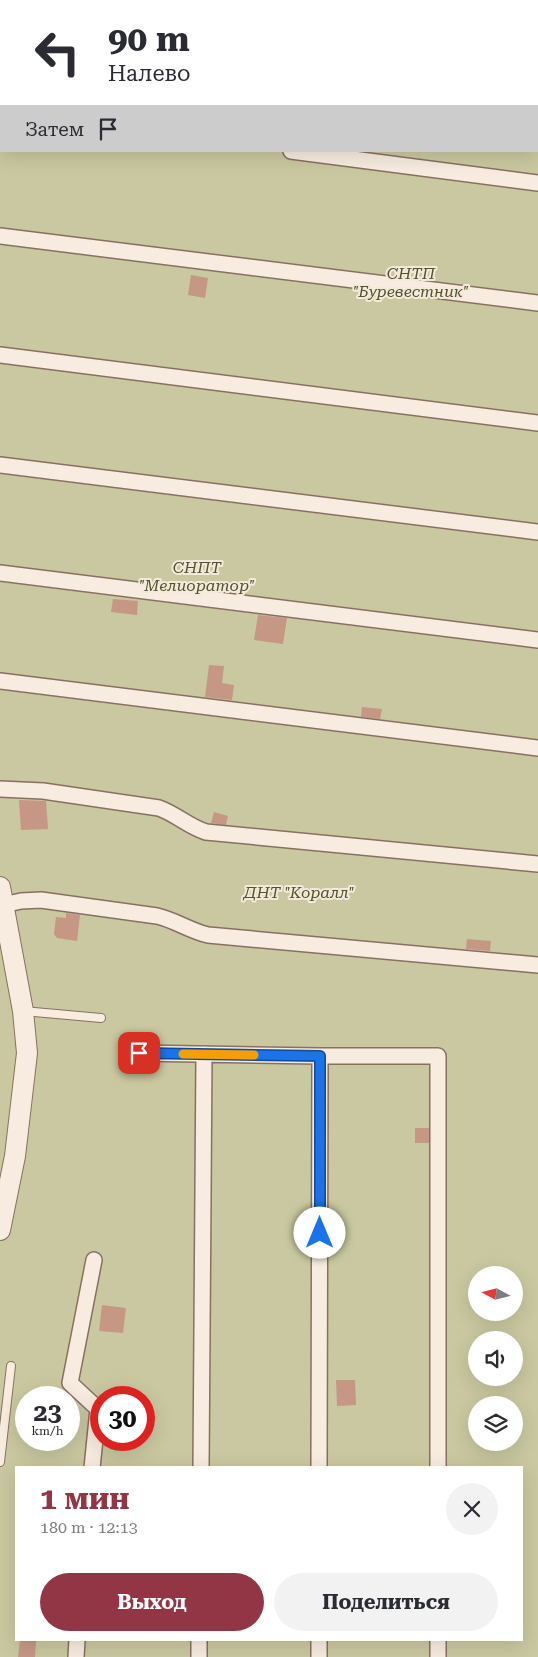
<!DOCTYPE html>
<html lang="ru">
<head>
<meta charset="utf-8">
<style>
  body { margin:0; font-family:"Roboto Serif",serif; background:#f2f2f3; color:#2b2b33; height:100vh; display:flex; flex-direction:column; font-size:19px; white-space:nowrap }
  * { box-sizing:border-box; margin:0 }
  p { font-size:16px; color:#7c7c81 }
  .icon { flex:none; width:28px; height:28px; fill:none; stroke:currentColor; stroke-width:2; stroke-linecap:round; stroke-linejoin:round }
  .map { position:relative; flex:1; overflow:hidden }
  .side { position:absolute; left:15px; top:1466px; width:508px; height:175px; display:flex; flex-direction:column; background:#fff; border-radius:0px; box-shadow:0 5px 20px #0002 }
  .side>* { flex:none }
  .guide { position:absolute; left:0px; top:0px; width:539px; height:152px; box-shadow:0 5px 20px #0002; background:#fff; color:#2b2b33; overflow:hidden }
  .needle { width:32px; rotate:277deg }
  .fabs { position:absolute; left:468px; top:1266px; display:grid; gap:10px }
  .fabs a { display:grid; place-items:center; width:55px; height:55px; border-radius:50%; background:#fff; box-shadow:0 5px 20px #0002; font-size:25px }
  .speed { position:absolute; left:15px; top:1386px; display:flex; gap:10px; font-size:25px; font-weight:700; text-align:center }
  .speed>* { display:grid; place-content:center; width:65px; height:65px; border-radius:50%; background:#fff; box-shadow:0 5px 20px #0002; line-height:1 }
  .speed small { font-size:12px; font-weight:400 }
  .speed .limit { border:8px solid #d22; background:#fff; color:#111 }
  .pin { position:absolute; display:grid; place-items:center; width:42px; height:42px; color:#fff; margin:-21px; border-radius:10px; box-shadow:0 2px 8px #0006 }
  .me { position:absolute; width:55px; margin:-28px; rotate:0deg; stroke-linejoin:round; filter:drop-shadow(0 0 4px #0008) }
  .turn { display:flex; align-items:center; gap:18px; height:105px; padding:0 25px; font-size:22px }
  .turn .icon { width:65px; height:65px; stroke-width:2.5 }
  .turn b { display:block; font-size:35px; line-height:42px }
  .then { display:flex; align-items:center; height:48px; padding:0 25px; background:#0003; gap:10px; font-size:19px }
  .round { display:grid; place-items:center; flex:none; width:52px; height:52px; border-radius:26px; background:#f2f2f3 }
  .summary { display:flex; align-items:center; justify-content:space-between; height:85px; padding:0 25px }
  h1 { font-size:30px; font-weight:700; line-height:38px; color:#923645 }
  .primary-button { display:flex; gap:10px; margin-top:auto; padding:10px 25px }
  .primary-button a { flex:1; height:58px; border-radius:30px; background:#923645; color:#fff; font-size:20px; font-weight:700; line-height:58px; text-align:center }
  .primary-button a+a { background:#f2f2f3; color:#2b2b33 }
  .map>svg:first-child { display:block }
</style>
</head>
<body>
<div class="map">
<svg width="538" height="1657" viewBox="0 0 538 1657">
  <rect width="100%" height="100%" fill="#ecddcc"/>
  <path fill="#c9c8a0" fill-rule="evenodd" d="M0,0H538V1657H0ZM1,1H538V151H1ZM476,1275H514V1312H476ZM476,1340H514V1378H476ZM26,1398H69V1440H26ZM101,1398H144V1440H101ZM476,1405H514V1442H476ZM16,1468H521V1640H16Z"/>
  <path fill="#c69785" d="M191,275L208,278L205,298L188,295Z
    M113,599L138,601L137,615L111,612Z
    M258,615L287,618L283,644L254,640Z
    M209,665L224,666L222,683L234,685L232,700L205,697Z
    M362,707L382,709L380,719L361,717Z
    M19,800L46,801L48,829L21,830Z
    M214,812L228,816L226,825L211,823Z
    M66,913L80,915L77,941L57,938L54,934L56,917L66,918Z
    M467,939L491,941L490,951L466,949Z
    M415,1128H429V1143H415Z
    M102,1305L126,1308L123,1333L99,1331Z
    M336,1380H355L356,1405L337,1406Z
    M20,1640L36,1641L35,1657H18Z"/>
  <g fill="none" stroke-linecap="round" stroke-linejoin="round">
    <g stroke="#887061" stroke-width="10">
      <path id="service" d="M23,1011L101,1018
        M0,1462L11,1366"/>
    </g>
    <g stroke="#887061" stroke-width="18">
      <path id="minor" d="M461,0L471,1
        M0,57H1
        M0,114L1,115
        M291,151L538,183
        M0,236L538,303
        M0,355L538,423
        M0,465L538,532
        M0,573L538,640
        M0,681L538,748
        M0,789L43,791L159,808C176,814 189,827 206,832L538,864
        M3,905L21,901L41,900L157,916C175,920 190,931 208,935L538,965
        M139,1053L320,1056H438V1468
        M92,1468L98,1409L70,1383L94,1260
        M201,1468L204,1054
        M319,1468L320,1056
        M438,1640V1657
        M76,1657L77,1640
        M199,1657V1640
        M319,1657V1640"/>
    </g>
    <g stroke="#887061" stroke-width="22">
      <path id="tertiary" d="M0,887L23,1011L27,1053L15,1156L0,1230"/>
    </g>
    <use href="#service" stroke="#f7ecdf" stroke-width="8"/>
    <use href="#minor" stroke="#f7ecdf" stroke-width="15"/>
    <use href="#tertiary" stroke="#f7ecdf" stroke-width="20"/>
  </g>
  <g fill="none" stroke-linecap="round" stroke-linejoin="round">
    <g stroke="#114b97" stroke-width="12">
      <path id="route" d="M139,1053L320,1056V1233"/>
    </g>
    <use href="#route" stroke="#1a73e8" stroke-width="9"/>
    <path stroke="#f59e0b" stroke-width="9" d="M183,1054L254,1055"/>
  </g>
  <g text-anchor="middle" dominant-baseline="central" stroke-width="4" stroke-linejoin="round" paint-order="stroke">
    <g font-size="16" font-style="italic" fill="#50542b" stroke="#f4e9db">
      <text x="411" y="273">СНТП<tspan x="411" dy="18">"Буревестник"</tspan></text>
      <text x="197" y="567">СНПТ<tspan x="197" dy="18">"Мелиоратор"</tspan></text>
      <text x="299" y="892">ДНТ "Коралл"</text>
    </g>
  </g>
</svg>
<div class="fabs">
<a><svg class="needle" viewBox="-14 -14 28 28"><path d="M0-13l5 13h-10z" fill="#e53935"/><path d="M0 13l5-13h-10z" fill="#7c7c81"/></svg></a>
<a><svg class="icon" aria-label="sound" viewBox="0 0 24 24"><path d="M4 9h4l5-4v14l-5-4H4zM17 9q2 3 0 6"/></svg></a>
<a><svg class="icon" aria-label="layers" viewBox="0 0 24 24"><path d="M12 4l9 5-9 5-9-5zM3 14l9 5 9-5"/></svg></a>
</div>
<div class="speed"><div>23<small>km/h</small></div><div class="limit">30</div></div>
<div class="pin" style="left:139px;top:1053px;background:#d93025"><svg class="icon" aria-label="arrive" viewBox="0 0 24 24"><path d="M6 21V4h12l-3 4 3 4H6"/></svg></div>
<svg class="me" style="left:320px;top:1233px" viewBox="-20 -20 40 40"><circle r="19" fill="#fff"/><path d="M0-13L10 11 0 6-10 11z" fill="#1a73e8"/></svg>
<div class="guide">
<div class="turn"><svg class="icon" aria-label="left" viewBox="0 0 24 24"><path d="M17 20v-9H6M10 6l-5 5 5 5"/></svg><div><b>90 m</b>Налево</div></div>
<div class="then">Затем<svg class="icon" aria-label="arrive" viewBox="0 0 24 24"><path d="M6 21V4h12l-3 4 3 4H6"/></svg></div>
</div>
<section class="side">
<div class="summary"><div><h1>1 мин</h1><p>180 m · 12:13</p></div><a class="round"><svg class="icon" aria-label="close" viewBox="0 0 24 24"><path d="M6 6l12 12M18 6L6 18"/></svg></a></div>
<div class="primary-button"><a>Выход</a><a>Поделиться</a></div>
</section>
</div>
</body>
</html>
